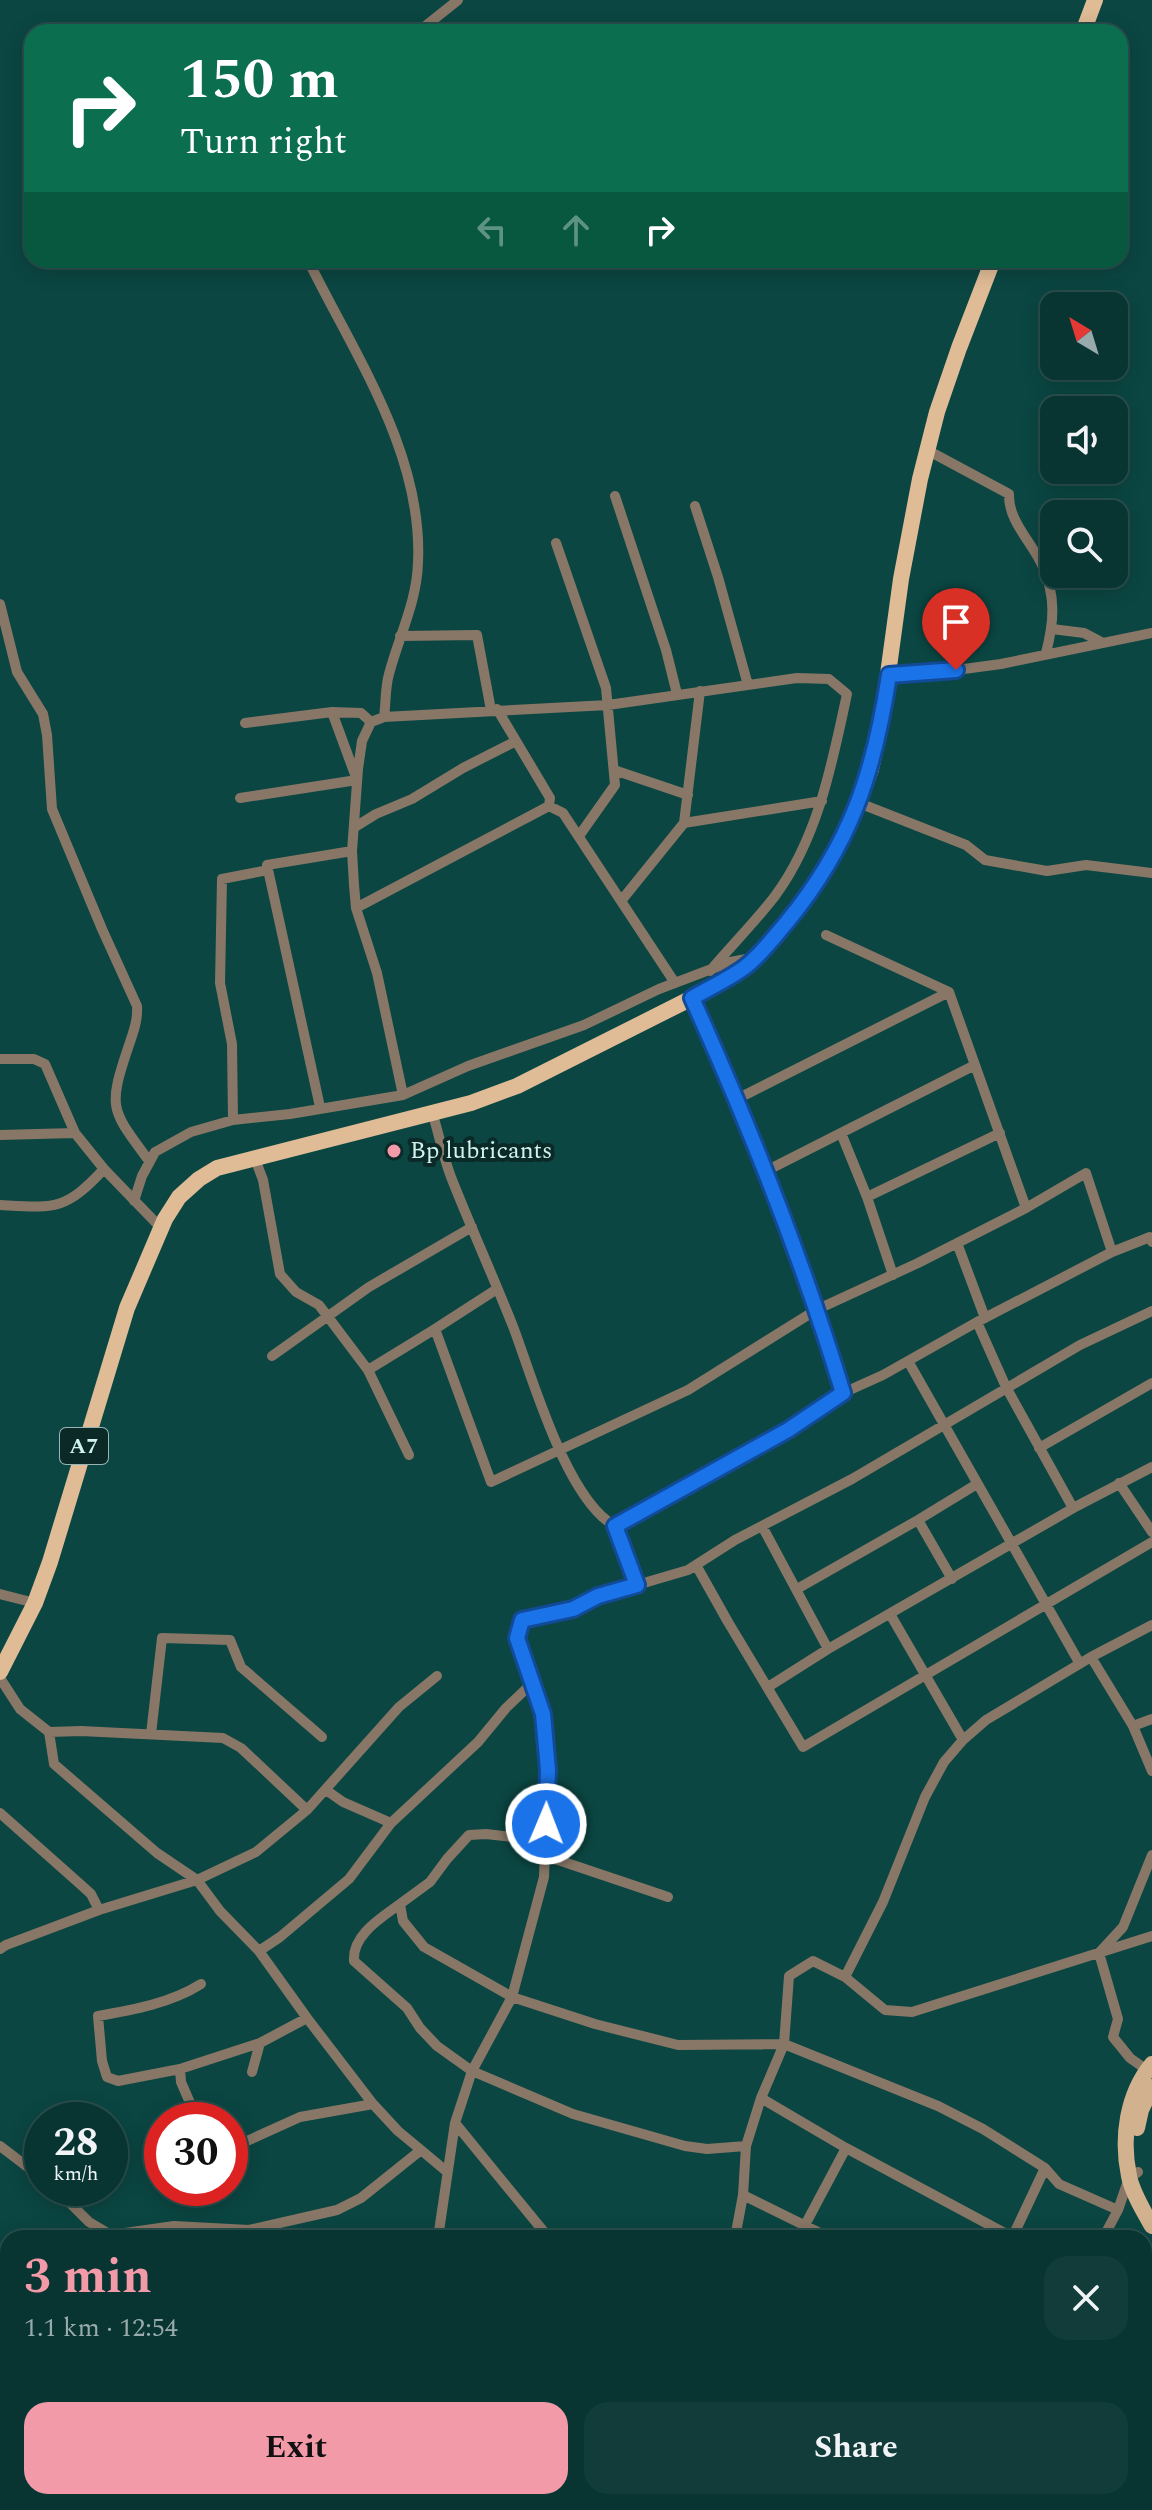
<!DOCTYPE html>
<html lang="en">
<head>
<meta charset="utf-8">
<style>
  body { margin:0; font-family:Spectral,serif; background:#113c3a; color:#f1f3f6; height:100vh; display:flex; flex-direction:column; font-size:30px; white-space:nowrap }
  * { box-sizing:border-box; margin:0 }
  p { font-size:26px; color:#98aaac }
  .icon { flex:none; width:44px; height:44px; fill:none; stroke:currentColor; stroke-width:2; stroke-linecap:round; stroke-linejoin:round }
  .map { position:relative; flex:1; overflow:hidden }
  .details { position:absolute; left:0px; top:2230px; width:1152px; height:280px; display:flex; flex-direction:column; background:#083432; border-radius:24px 24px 0 0; box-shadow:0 4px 20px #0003,0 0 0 2px #294f4d }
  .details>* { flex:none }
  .guide { position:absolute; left:24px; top:24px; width:1104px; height:244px; border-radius:24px; box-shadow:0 4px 20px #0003,0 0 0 2px #294f4d; background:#0b6e4f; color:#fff; overflow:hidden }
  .needle { width:52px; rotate:322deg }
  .fabs { position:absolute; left:1040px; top:292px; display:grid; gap:16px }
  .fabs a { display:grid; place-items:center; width:88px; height:88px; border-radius:16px; background:#083432; box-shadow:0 4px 20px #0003,0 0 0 2px #294f4d; font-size:40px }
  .speed { position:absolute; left:24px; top:2102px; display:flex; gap:16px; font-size:40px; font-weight:700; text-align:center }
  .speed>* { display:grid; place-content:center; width:104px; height:104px; border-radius:50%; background:#083432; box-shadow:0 4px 20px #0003,0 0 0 2px #294f4d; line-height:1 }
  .speed small { font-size:20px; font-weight:400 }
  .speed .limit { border:12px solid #d22; background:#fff; color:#111 }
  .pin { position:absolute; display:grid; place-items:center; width:68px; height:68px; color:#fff; margin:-82px -34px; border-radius:50% 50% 50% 0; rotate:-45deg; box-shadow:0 0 8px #0007 }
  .pin .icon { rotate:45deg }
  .me { position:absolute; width:88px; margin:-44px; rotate:1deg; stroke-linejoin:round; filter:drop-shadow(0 0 6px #0008) }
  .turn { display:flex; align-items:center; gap:28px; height:168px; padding:0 24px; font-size:36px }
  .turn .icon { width:104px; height:104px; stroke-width:2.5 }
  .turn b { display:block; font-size:56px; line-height:68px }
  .lanes { display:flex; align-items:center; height:76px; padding:0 24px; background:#0003; justify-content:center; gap:40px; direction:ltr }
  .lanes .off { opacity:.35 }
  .round { display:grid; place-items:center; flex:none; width:84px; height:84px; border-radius:24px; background:#113c3a }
  .summary { display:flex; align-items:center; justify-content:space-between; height:136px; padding:0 24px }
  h1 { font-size:48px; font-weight:700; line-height:60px; color:#f39aa9 }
  .cta { display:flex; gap:16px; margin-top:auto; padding:16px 24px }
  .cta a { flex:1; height:92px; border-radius:24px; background:#f39aa9; color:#111; font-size:32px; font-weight:700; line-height:92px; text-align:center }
  .cta a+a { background:#113c3a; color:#f1f3f6 }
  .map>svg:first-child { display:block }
</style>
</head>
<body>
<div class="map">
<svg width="1152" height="2510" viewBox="0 0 1152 2510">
  <rect width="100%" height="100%" fill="#0b4642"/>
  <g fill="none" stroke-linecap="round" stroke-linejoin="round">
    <path stroke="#876" stroke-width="10" d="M418,32L458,0
      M308,260C354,354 423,453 418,562C417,602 399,636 389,674C385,688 386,703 384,717
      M927,450L1009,494C1008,522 1033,543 1043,567C1056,597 1054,622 1046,653
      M615,496L666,650L677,694
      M695,506L718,577L748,685
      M556,543L606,688L615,785L579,836
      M0,604L17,672L43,714L47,735L52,809L102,929L137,1006C138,1021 133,1033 128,1048C107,1110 112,1110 149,1161
      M1052,629L1084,633L1101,642
      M400,636L477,635L491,710
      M889,675L934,673L1001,664L1152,633
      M497,709L550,798L549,806
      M245,723L332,712L361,713L371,722
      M614,770L688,795
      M240,798L357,780L332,712
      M859,803L966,845L985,860L1047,871L1086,865L1152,873
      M684,823L822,801
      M355,827L376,814L412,799L463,768L516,741
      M621,901L684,823L700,691
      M356,908L549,806L563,813L675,983
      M826,935L949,992L1026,1208L1086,1173L1112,1252L1150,1237L1152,1242
      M692,998C750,1127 802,1258 843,1393
      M0,1059H34L45,1064L75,1133L104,1169L161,1228
      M403,1095L377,973L356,908L354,885L352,851L358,769L362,741L371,722L384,717L608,705L797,678L829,679L847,694C832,764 818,838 775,896C755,922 731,946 710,971
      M737,1099L949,992
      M320,1107L267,865L352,851
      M432,1112C439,1134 443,1156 451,1177C471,1228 494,1278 514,1329C533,1380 567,1500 615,1526
      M233,1120L232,1044L220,983L222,879L268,870
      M841,1133L867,1197L893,1275
      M0,1135L75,1133
      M254,1156L263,1180L280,1274L296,1292L319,1305L368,1370L435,1329L491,1482L688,1390L816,1310L918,1263L1026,1208
      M766,1171L975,1065
      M867,1197L1000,1133
      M134,1201L142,1176L155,1152L191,1132L233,1120L290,1114L403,1095L468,1066L584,1025L659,989L730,962L752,958
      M0,1205C55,1208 65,1211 104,1169
      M957,1243L985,1318
      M435,1329L497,1289
      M272,1356L369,1287L472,1227
      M908,1361L1080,1664
      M368,1370L409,1455
      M1039,1448L1152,1383
      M1119,1483L1152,1532
      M1073,1508L1006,1387L977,1322L1112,1252
      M918,1520L952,1579
      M762,1526L828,1649
      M696,1565L728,1622L803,1747L1152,1542
      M637,1585L688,1570L735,1540L852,1479L1080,1345L1152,1311
      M797,1589L918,1520L977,1484
      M0,1594L35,1603
      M890,1614L963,1740
      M1091,1657L1133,1726L1152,1771
      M0,1678L20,1709L49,1732L54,1764L157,1853L197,1880L220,1911L259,1951L307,2018L373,2104L398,2131L421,2150
      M768,1687L828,1649L1077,1506L1152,1467
      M1133,1726L1152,1719
      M49,1732L81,1731L223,1738L241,1748L307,1810
      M151,1734L162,1638L230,1640L241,1667L322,1737
      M326,1790L343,1802L391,1823L478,1742L506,1708L527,1688L532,1679
      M0,1813L80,1884L91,1894L99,1910L197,1880L256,1852L307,1810L399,1707L437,1676
      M668,1897L555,1859L540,1843L530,1839L486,1834L469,1835L447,1859L430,1882L400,1904L403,1921L424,1947L512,1997L595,2024L678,2045L784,2044L938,2106L983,2129L1045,2168L1012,2238
      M400,1904C381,1918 352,1935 354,1961L407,2008L420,2028L437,2046L472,2071L573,2114L685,2146L707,2149L746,2146
      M0,1949L6,1945L99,1910
      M259,1951L280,1937L349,1879L391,1823
      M845,1977L885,2010L912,2012L1152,1936
      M201,1984C171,2003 133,2010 98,2016L102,2061L107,2077L118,2081L180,2069L260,2043L307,2018
      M180,2069L181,2082L194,2112
      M1147,2070L1130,2058L1113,2037L1118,2019L1099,1953L1123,1927L1152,1855
      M252,2072L260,2043
      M761,2098L846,2148L1012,2237
      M455,2123L549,2238
      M247,2141L300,2117L373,2104
      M0,2146L42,2178
      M1045,2168L1059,2184L1118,2210
      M55,2188L89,2222L111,2235L174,2226L249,2230L337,2210L361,2198L421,2150L446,2171
      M743,2195L830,2238
      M805,2225L846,2148
      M438,2238L455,2123L472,2071L512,1997L544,1877L548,1770L543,1714L517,1638L522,1620L573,1609L598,1596L637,1585L615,1526L788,1430L843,1393L883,1375L977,1322
      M735,2238L743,2195L746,2146L761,2098L784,2044L789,1976L813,1961L845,1977L883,1902L925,1797L944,1762L963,1740L986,1720L1091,1657L1152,1625
      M1103,2238L1118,2210L1129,2178L1138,2172
      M1144,2273L1151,2277
      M1144,2372L1152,2377
      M0,2387L8,2384
      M1144,2471L1152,2476
      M64,2502L65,2510
      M201,2502L209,2510
      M291,2502L331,2510
      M600,2502V2510
      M990,2502L1005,2510
      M255,2510L268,2502
      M401,2510L426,2507
      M864,2510L868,2502
      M1040,2510L1044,2502
      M1127,2510L1132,2502"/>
    <path stroke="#d2b18e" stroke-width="16" d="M1152,2064C1127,2094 1121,2138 1129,2176C1132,2192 1144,2212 1152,2226
      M1137,2128L1141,2110L1152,2087
      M836,2502L853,2510
      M696,2510L717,2502
      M738,2510C764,2502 787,2505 812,2510"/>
    <path stroke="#e0bc96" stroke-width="16" d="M1083,32L1095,0
      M0,1672L35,1603L50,1562L127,1308L165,1219L179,1197L199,1179L217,1168L471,1103L517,1086L692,998L746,966L774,937L803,902L826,866L859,803L871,769L881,725L901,579L920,479L937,412L959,348L993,260"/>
  </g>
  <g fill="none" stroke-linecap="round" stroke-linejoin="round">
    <g stroke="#114b97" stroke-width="20">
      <path id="route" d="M546,1824L548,1770L543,1714L517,1638L522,1620L573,1609L598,1596L637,1585L615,1526L788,1430L843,1393C802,1258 750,1127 692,998C709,988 729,979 745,967C761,955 774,937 787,922C851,844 874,773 889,675L956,670"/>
    </g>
    <use href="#route" stroke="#1a73e8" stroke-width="14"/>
  </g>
  <circle fill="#f39aa9" stroke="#0b2927" stroke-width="3" cx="394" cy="1151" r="8"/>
  <g text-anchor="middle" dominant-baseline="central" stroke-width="8" stroke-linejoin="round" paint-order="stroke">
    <rect fill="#0b2927" stroke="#96b6b4" stroke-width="2" x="60" y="1428" width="48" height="36" rx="6"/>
    <g font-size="22" font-weight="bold" fill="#d1f3f0">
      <text x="84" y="1446">A7</text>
    </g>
    <g font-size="24" fill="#d1f3f0" stroke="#0b2927" text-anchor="start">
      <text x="410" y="1151">Bp lubricants</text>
    </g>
  </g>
</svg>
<div class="fabs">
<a><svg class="needle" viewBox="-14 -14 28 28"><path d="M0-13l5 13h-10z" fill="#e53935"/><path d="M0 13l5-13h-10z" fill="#98aaac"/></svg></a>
<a><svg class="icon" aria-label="sound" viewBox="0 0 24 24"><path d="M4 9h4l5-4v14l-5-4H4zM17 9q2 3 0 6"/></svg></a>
<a><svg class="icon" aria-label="search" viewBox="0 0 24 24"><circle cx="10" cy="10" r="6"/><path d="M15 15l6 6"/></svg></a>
</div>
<div class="speed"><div>28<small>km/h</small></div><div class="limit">30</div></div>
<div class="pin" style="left:956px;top:670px;background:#d93025"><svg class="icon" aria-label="arrive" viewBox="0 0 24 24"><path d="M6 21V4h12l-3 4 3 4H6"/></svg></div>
<svg class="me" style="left:546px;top:1824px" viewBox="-20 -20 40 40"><circle r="17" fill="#1a73e8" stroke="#fff" stroke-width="3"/><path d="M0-11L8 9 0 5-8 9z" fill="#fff"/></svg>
<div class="guide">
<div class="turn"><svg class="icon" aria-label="right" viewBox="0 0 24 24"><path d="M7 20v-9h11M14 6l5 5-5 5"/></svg><div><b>150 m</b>Turn right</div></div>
<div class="lanes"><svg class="icon off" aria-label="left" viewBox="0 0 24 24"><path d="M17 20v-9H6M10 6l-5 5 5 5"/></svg><svg class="icon off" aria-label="ahead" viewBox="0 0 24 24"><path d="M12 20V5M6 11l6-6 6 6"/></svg><svg class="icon" aria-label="right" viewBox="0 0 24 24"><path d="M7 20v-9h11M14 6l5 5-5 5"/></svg></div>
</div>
<section class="details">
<div class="summary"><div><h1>3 min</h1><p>1.1 km · 12:54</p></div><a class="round"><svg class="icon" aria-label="close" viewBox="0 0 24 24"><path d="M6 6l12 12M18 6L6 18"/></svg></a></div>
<div class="cta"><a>Exit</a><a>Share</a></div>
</section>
</div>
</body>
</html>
